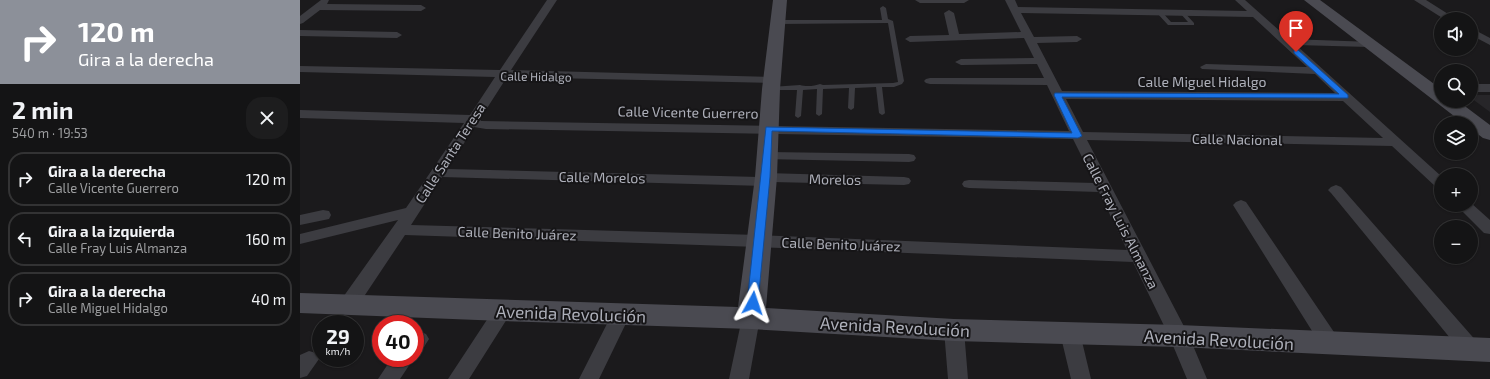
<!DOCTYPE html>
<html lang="es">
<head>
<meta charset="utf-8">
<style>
  body { margin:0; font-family:"Exo 2",sans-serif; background:#1d1d1e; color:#f1f3f6; height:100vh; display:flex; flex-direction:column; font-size:15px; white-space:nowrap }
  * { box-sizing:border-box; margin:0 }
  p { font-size:13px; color:#9d9ea0 }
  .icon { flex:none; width:22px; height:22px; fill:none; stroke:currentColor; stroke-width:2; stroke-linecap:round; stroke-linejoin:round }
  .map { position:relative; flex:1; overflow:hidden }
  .side { display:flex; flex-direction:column; background:#141415; width:300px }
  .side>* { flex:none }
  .banner { background:#8c9099; color:#fff; overflow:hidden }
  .buttons { position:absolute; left:1134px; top:12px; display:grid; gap:8px }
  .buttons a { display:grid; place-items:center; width:44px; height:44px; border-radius:50%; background:#141415; box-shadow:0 1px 3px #0004,0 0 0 1px #333334; font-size:20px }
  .speed { position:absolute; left:12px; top:315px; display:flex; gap:8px; font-size:20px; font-weight:700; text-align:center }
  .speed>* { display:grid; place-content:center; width:52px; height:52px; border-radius:50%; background:#141415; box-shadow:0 1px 3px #0004,0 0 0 1px #333334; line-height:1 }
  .speed small { font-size:10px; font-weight:400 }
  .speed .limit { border:6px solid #d22; background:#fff; color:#111 }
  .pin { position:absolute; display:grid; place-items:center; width:34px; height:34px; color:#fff; margin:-41px -17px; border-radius:50% 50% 50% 0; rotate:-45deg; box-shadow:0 0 4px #0007 }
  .pin .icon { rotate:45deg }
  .me { position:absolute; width:44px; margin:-22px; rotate:5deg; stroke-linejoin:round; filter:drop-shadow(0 0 3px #0008) }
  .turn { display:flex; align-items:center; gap:14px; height:84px; padding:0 12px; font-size:18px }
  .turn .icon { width:52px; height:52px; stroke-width:2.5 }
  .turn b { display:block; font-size:28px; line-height:34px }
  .round { display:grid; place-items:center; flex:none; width:42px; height:42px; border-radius:16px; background:#1d1d1e }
  .overview { display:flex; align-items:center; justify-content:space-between; height:68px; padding:0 12px }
  h1 { font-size:24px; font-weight:700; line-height:30px }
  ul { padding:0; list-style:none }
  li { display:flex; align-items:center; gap:12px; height:54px; margin:0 8px 6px; padding:0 4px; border:2px solid #333334; border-radius:16px }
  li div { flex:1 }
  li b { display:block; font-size:15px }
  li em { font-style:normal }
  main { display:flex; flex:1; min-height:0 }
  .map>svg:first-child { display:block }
</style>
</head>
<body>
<main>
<section class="side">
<div class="banner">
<div class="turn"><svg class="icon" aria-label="right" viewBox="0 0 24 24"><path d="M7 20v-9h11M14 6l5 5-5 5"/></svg><div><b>120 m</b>Gira a la derecha</div></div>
</div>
<div class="overview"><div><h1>2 min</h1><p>540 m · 19:53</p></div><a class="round"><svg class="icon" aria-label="close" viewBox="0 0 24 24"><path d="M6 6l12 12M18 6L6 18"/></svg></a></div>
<ul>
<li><svg class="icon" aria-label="right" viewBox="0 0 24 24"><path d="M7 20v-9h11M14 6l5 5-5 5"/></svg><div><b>Gira a la derecha</b><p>Calle Vicente Guerrero</p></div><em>120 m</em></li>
<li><svg class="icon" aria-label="left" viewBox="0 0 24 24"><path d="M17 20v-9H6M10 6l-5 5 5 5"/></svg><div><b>Gira a la izquierda</b><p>Calle Fray Luis Almanza</p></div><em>160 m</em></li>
<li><svg class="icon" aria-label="right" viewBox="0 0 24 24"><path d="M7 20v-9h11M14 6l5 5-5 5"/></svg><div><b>Gira a la derecha</b><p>Calle Miguel Hidalgo</p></div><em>40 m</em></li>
</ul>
</section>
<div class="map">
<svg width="1190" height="379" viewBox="0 0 1190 379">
  <rect width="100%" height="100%" fill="#1b1a1c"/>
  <path fill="#272629" d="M1171,95H1190V112L1171,98Z"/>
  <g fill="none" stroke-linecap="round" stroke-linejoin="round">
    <path fill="#3c3c41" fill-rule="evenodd" d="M583,6L586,8L588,19L593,21L604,81L602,84L594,87H582L585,113L584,114L582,115L579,113L576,87L555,88L554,108L551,110L548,108L549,88L523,89L522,114L519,116L516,114L517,89L503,90L501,116L498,118L495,116L497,90H469V88L471,87L500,85C506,87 515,86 520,84L523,85L593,83L598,82L588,23L478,24L475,22L478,20H582L580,8Z
      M883,11L894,23V25H868L857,13L862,12L871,22H888L880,13Z"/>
    <path fill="#3c3c41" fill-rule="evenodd" d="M21,0H29L27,4L121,5L126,8L121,11L20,10L3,23L0,24V16Z
      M247,0H257L211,70L472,77L476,78L478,80L476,82L472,83L207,77L180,119L181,121L769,131L747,85L630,84L626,83L624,81L626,79L630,78H744L737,64L661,65L655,62L661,59L734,58L724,38L610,42L605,39L610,36L649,35L644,13L649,10L654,13L659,34L721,32L705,0H715L718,7L947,11L935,0H945L989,39L1073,42L1074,44L1069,47L996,45L1141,176V188L1136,187L1092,146L787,140L889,336L907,379H887L869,336L833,262L458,247L105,235L55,310L48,312L41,310L39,305L41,300L98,220L0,244V234L106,208L164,123L0,118V110L170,115L195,77L0,72V66L200,70ZM721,13L953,17L1007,67L906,64L900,67L902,69L1015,74L1035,93L762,91L737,43L777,42L782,39L777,36L734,37ZM766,99L1043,101L1083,138L783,132ZM174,127L186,129L773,139L795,183L669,180L664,181L662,184L664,187L669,188L799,192L827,250L458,235L111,225L142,177L465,186L470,185L472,182L604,185L609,184L611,181L609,178L604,177L466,173L461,174L459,177L148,169Z
      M615,0H669L664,3H620Z
      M1114,0H1126L1156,19H1144Z
      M1171,28L1190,38V45L1171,35Z
      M0,30L97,32L102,35L97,38L0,36Z
      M1171,84H1190V92H1171Z
      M468,152L609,154L614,155L616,158L614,161L609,162L463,159L461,156L463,153Z
      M1036,185L1041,187L1178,343L1181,349L1178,355L1171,357L1164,355L1031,193L1028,190L1031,187Z
      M941,200L946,202L1038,338L1041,344L1038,350L1031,352L1024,350L933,205L936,202Z
      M1171,203L1190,220V234L1184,233L1156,205H1171Z
      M23,210L29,211L31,215L29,219L0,225V215Z
      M203,304L210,306L212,311L169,379H148L196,306Z
      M321,308L328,310L330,315L299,379H279L314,310Z
      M451,311L458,313L460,318L449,379H429L442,318L444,313Z
      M654,322L661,325L664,330L668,379H648L644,330L647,325Z
      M770,325L777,328L780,333L791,379H771L760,333L763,328Z
      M119,331L126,334L129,339L122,350L115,352V333Z
      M9,351L16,353L19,359L7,376L0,378V355Z
      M92,358H114L100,379H78Z"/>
    <path fill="#4a4a51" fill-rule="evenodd" d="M473,0H487L480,89L477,177L466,308L654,319L879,325L1190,338V362L879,347L654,341L451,329L203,321L0,313V293L438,307L455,177L462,89Z
      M1004,0H1020L1141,89V101H1158L1190,125V140L1183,138L1171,129V123H1163Z"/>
  </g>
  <path fill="#1a73e8" stroke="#114b97" d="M994,50H998L1048,95V98L762,97L782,136L778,138L472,131L470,177L458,303L457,306L453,307L449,306L447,303L466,127L772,133L754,95L755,93L1039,94L994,53Z"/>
  <g text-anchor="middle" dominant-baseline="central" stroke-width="4" stroke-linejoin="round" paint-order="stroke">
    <g font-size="12" fill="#aeb0ba" stroke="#161517">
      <text transform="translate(236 76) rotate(1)">Calle Hidalgo</text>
    </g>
    <g font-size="14" fill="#aeb0ba" stroke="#161517">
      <text x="902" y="81">Calle Miguel Hidalgo</text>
      <text transform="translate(388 112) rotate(1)">Calle Vicente Guerrero</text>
      <text transform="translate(937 139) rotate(1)">Calle Nacional</text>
      <text transform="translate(150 153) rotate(-57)">Calle Santa Teresa</text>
      <text transform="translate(302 177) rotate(1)">Calle Morelos</text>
      <text transform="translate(535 179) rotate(1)">Morelos</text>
      <text transform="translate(821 221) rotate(63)">Calle Fray Luis Almanza</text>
      <text transform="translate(217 233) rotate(2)">Calle Benito Juárez</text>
      <text transform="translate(541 244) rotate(2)">Calle Benito Juárez</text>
    </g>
    <g font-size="17" fill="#aeb0ba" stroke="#161517">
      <text transform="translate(271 313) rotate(2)">Avenida Revolución</text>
      <text transform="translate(595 326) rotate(3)">Avenida Revolución</text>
      <text transform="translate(919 339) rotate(3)">Avenida Revolución</text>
    </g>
  </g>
</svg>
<div class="buttons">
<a><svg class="icon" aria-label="sound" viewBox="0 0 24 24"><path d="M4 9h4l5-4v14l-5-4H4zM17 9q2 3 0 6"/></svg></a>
<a><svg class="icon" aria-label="search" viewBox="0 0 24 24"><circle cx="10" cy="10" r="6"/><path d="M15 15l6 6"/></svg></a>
<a><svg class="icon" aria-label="layers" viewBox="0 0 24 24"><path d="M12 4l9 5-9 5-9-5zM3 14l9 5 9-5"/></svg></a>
<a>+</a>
<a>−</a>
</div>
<div class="speed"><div>29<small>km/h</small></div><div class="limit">40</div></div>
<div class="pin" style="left:996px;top:52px;background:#d93025"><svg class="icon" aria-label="arrive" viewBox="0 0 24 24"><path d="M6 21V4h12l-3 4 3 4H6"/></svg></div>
<svg class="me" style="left:453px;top:303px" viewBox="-20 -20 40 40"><path d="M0-17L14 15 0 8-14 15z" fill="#1a73e8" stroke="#fff" stroke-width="4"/></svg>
</div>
</main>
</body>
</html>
